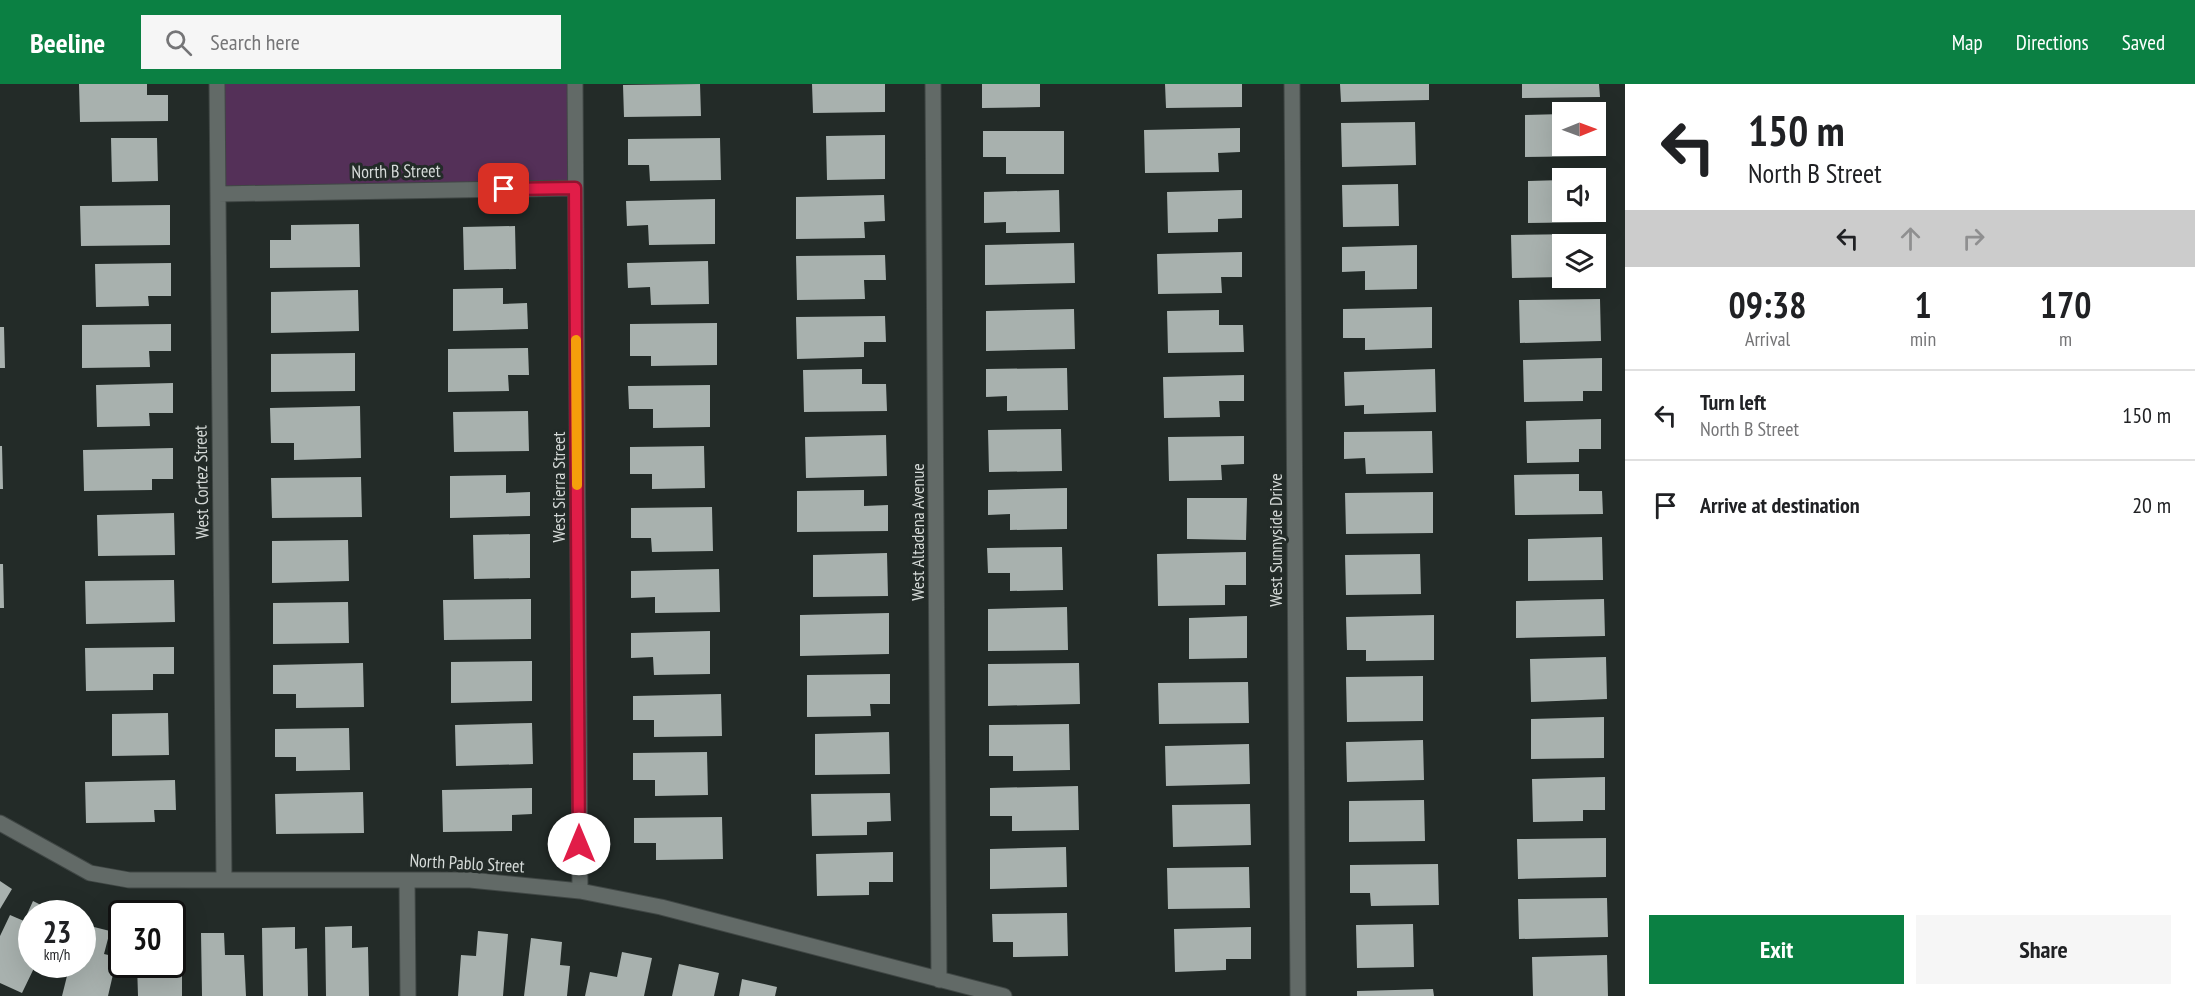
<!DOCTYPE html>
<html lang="en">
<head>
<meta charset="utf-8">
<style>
  body { margin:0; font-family:"PT Sans Narrow",sans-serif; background:#f6f6f6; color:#202124; height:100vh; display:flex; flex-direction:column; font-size:22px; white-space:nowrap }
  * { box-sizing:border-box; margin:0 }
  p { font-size:20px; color:#757577 }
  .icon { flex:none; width:33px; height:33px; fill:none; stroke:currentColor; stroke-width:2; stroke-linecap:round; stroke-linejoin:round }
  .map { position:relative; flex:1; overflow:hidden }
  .panel { display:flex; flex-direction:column; background:#fff; width:570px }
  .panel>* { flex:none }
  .hud { background:#fff; color:#202124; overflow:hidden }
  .needle { width:39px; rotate:89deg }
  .controls { position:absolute; left:1552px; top:18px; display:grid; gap:12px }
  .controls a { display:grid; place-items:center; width:54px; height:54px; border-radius:0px; background:#fff; box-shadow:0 6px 24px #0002; font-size:30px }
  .speed { position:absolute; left:18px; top:816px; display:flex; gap:12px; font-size:30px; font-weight:700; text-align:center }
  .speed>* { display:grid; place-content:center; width:78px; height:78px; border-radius:50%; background:#fff; box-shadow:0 6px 24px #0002; line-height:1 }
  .speed small { font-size:15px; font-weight:400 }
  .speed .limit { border:3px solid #111; border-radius:9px; background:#fff; color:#111 }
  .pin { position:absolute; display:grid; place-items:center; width:51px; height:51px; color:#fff; margin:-26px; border-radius:12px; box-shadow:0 3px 9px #0006 }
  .me { position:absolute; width:66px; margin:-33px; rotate:0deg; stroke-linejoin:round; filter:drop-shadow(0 0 4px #0008) }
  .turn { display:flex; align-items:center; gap:21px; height:126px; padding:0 24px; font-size:27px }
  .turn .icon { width:78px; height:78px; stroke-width:2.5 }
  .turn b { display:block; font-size:42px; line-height:51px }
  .lanes { display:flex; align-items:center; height:57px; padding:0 24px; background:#0003; justify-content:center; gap:30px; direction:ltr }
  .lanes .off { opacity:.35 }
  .eta { display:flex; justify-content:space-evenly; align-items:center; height:102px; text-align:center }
  .eta b { font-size:36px; font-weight:600; line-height:42px }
  .action { display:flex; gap:12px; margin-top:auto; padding:12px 24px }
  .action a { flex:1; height:69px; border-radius:0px; background:#0b8043; color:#fff; font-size:24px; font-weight:600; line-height:69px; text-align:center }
  .action a+a { background:#f6f6f6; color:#202124 }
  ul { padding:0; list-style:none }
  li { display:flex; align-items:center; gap:18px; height:90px; padding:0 24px; border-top:2px solid #e0e0e0 }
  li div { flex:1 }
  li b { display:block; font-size:22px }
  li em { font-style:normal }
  header { display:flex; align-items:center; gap:36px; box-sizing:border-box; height:84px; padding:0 30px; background:#0b8043; color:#fff }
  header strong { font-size:28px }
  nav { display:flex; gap:33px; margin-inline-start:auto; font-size:21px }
  .search { width:420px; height:54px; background:#f6f6f6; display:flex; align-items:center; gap:15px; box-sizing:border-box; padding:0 21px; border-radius:0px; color:#757577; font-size:22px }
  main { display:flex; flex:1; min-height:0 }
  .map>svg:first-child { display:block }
</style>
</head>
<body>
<header>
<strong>Beeline</strong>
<div class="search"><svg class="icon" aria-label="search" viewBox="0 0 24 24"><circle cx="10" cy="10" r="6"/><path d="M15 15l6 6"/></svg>Search here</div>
<nav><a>Map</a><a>Directions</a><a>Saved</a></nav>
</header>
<main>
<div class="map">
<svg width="1625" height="912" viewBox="0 0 1625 912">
  <rect width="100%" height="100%" fill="#232b28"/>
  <path fill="#543058" d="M217,0H575V104L218,110Z"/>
  <path fill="#a8b1ae" d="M79,0H147V11H168V37L80,38Z
    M700,0L701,32L624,33L623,1Z
    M812,0H885V28L813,29Z
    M982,0H1040V23L982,24Z
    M1165,0H1242V23L1166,24Z
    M1340,0H1429V16L1341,18Z
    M1522,0H1599L1600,13L1522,14Z
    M1563,30V62H1598V72L1525,73V31Z
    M1415,38L1416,81L1342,83L1341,39Z
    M1240,44V68L1218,69L1219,88L1145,89L1144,46Z
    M983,47H1064V90H1006V73H983Z
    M885,51V95L827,96L826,52Z
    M111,54H157L158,97L112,98Z
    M720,54L721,96L650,97L649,81H628V55Z
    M1563,96V128H1596V96H1599V138L1528,139V97Z
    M1398,100L1399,142L1343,143L1342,101Z
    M1059,106L1060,148L1006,149V138L984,139V108Z
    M1242,106V134L1218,135V148L1168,149L1167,108Z
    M884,111L885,137L864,138L865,154L796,155V113Z
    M715,115V160L649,161L648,141L627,142L626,117Z
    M170,121V161L81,162L80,122Z
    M359,140L360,183L270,184V156H291V141Z
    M515,142L516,185L464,186L463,143Z
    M1581,150V160H1563V193L1512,194L1511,151Z
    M1074,159L1075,199L985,201V161Z
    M1417,161V205L1365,206V187L1342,188V163Z
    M1242,168V193H1221L1222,209L1158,210L1157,170Z
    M885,171L886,196H864L865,215L797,216L796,172Z
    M708,177L709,220L651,221L650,203L628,204L627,179Z
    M171,179V212H148L149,222L96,223L95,180Z
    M503,204V220L527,219L528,245L453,247V205Z
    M358,206L359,247L271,249V208Z
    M1600,215L1601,257L1520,259L1519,216Z
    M1432,223V264L1365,266V254H1343V225Z
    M1074,225L1075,265L986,267V227Z
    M1219,226V241H1243L1244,268L1168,269L1167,227Z
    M885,232L886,258H864V273L797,275L796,233Z
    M717,239V281L651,282V272H630V240Z
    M171,240V267H149L150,283L82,284V241Z
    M0,243H4L5,284H0Z
    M528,264L529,291H508L509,307L448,308V265Z
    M355,269V307L271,308V270Z
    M1602,274V307H1583V317L1524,318L1523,276Z
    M1067,284L1068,326L1007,327V312L986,313V285Z
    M862,285V300H886L887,327L804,328L803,286Z
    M1435,285L1436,328L1364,330V321L1345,322L1344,288Z
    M1244,291V317H1219L1220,333L1164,334L1163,293Z
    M173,299V329H149L150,342L97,343L96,301Z
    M710,301V343L653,344V325H629L628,302Z
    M360,322L361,374L294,376V359H271L270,324Z
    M528,327L529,367L454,368L453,328Z
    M1601,335V365H1579V378L1527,379L1526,337Z
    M1061,345L1062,387L989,388L988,346Z
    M1432,347L1433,389L1366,390L1365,374L1344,375V348Z
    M886,351L887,392L806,394L805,353Z
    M1244,352V380L1221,381L1222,396L1169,397L1168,353Z
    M0,362H2L3,405H0Z
    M704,362L705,404L652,405V390H630V363Z
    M173,364V395H152V406L84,407L83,366Z
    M1579,390V407H1602L1603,430L1515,431L1514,391Z
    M506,391V409L530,408V432L450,434V392Z
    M361,393L362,433L272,434L271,394Z
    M1067,404V445L1010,446V430L988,431V406Z
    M864,406V422L888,421V447L797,448V407Z
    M1433,408V449L1346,450L1345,409Z
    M1187,414H1247L1246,456L1187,455Z
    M712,423L713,467L652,468L651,454H631V424Z
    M174,429L175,471L98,472L97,431Z
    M530,450V494L474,495L473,451Z
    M1602,453L1603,496L1528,497V455Z
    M348,456L349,497L272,499V457Z
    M1062,463L1063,506L1010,507V489H988L987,464Z
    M1246,468V501H1225V521L1158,522L1157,470Z
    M887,469L888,512L813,513V471Z
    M1420,470L1421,510L1346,511L1345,471Z
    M0,480H3L4,524H0Z
    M719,485L720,528L655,529V513L631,514V487Z
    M174,496L175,538L86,540L85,497Z
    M531,515V555L444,556L443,516Z
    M1604,515L1605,552L1516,554V517Z
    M348,518L349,559L273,560V519Z
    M1067,523L1068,566L988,567V525Z
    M889,529V570L800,572V531Z
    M1434,531V576L1366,577V566H1347L1346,533Z
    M1247,532V574L1189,575V534Z
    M710,547V590L654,591L653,573L631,574V549Z
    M174,563V590H153V606L86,607L85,564Z
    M1606,573L1607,615L1531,618L1530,575Z
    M532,577V617L451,619V578Z
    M363,579L364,623L296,624V610H273V581Z
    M1079,579L1080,620L988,622V580Z
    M890,590V620H870L871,632L807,633V591Z
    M1423,592V637L1347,638L1346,593Z
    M1248,598L1249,639L1159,640L1158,599Z
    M721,610L722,652L654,653V636H633V612Z
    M168,629L169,671L112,672V630Z
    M1604,633V674L1531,675V635Z
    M532,639L533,680L456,682L455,641Z
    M1069,640L1070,686L1013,687V672H989V641Z
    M349,644L350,686L296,687V673H275V645Z
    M889,648L890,690L815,691V650Z
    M1423,656L1424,696L1347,698L1346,658Z
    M1249,660L1250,700L1166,702L1165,662Z
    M707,668L708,711L655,712V696H633V669Z
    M1605,693V726H1583V737L1533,738L1532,695Z
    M175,696L176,726H154L155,738L86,739L85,698Z
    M1078,702L1079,746L1012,747V732H990V704Z
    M532,704V730L512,731V747L443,748L442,706Z
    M363,708L364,749L276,750L275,710Z
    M890,709L891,737L867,738V751L812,752L811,710Z
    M1424,716L1425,757L1349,758V717Z
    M1250,720L1251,761L1173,763L1172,721Z
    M722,733L723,775L656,776V759H634V734Z
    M1606,754V793L1518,795L1517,755Z
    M1066,763L1067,803L990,805V765Z
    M893,768V798H869V811L817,812L816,770Z
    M1438,780L1439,821L1371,822L1370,809H1350V781Z
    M1249,783L1250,824L1168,825L1167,784Z
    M0,797L12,805L0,825Z
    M1607,814L1608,853L1519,855L1518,815Z
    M33,817L59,830H32V880H36L22,909L0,899V852L10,831L24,837Z
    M1067,829L1068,872L1013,873V858H993L992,830Z
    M82,840L110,847L104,870L117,873L108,912H62L70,880H82Z
    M1413,840L1414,883L1357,884L1356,841Z
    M352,842V864L368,863L369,912H326L325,843Z
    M295,843V865L307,864L308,912H263L262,844Z
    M1251,843V875H1226V886L1175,888L1174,845Z
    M478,847L508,850L503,912H458L461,871L476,872Z
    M201,849H224L225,871H244L246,912H202Z
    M531,854L562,858L560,881L570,882L567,912H524Z
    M622,868L652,874L644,912H585L590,888L617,893Z
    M1607,871L1608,912H1533L1532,873Z
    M172,879H182V912H138L137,880Z
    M679,880L719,889L714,912H672Z
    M742,895L777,903L775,912H739Z
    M1433,905L1434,912H1357V907Z"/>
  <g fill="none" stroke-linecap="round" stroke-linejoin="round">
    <g stroke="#404745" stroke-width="17">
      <path id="minor" d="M217,0L224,795
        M575,0L580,807
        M933,0L939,896
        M1292,0L1298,912
        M218,110L575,104
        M0,739L90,789L129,796H470L580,807L661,823L1004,912
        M407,796L408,912"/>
    </g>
    <use href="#minor" stroke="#626a67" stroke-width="15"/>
  </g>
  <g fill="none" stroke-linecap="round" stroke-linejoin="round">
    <g stroke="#92132f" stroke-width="15">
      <path id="route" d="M504,105L575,104L579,760"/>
    </g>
    <use href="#route" stroke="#e11d48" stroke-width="10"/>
    <path stroke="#f59e0b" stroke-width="10" d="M576,256L577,401"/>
  </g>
  <g text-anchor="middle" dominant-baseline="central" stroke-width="6" stroke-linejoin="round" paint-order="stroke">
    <g font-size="18" fill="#d5dad8" stroke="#232b28">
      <text transform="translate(396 87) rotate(-1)">North B Street</text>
      <text transform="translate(201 398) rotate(-91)">West Cortez Street</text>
      <text transform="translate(558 403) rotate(-90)">West Sierra Street</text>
      <text transform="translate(917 448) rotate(-90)">West Altadena Avenue</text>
      <text transform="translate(1275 456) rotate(-90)">West Sunnyside Drive</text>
      <text transform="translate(467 779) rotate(3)">North Pablo Street</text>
    </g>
  </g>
</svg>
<div class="controls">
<a><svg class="needle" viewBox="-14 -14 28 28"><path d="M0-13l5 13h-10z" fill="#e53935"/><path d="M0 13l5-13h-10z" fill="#757577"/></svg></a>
<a><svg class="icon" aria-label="sound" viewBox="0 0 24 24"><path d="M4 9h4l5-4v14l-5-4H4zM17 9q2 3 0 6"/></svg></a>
<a><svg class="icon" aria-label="layers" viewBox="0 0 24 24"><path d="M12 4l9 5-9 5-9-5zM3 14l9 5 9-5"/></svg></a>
</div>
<div class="speed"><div>23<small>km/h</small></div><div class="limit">30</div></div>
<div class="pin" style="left:504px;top:105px;background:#d93025"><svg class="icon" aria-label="arrive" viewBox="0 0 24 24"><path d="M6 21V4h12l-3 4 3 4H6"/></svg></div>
<svg class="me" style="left:579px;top:760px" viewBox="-20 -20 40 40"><circle r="19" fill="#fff"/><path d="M0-13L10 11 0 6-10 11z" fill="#e11d48"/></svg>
</div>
<section class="panel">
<div class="hud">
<div class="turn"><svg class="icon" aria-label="left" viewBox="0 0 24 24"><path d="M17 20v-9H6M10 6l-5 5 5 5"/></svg><div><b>150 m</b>North B Street</div></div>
<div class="lanes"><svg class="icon" aria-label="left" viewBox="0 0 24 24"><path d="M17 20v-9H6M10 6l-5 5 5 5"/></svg><svg class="icon off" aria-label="ahead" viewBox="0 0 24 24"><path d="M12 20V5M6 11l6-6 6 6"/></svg><svg class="icon off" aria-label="right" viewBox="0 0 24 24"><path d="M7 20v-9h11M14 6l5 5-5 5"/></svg></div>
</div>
<div class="eta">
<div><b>09:38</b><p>Arrival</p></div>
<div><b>1</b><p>min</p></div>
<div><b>170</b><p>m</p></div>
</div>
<ul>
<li><svg class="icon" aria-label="left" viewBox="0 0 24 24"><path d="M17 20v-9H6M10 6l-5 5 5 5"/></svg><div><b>Turn left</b><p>North B Street</p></div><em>150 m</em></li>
<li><svg class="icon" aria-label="arrive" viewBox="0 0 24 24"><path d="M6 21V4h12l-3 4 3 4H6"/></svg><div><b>Arrive at destination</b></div><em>20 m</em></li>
</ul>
<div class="action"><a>Exit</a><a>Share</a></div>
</section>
</main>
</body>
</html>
